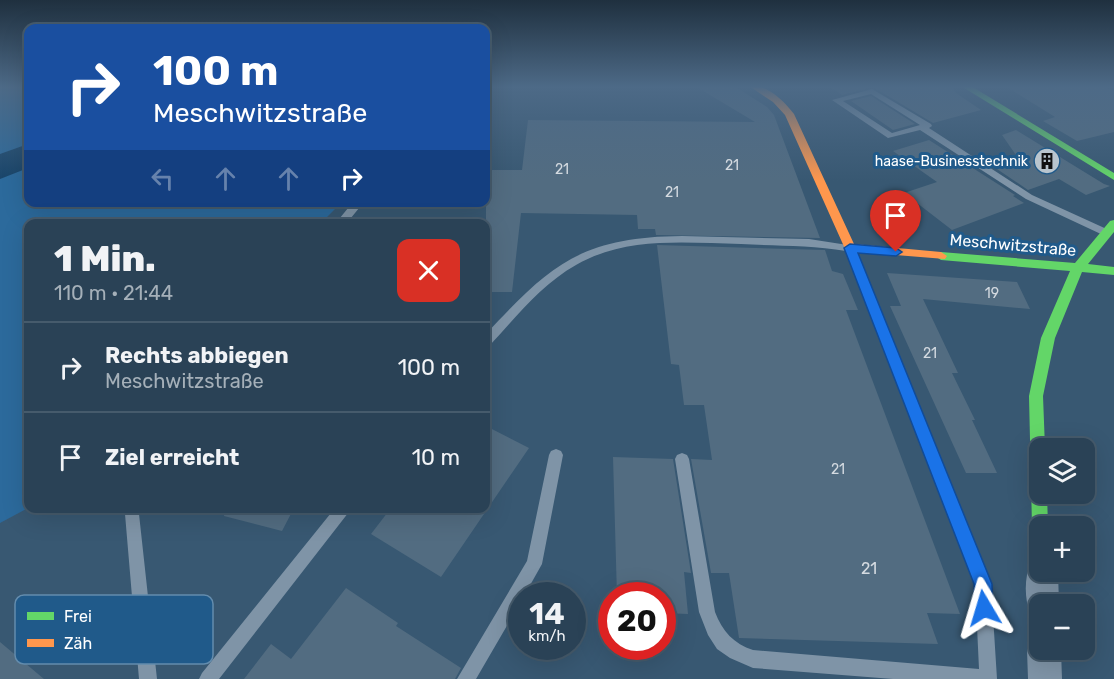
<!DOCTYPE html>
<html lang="de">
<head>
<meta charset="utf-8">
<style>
  body { margin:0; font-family:Rubik,sans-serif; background:#364d60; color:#f1f3f6; height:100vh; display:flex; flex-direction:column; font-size:22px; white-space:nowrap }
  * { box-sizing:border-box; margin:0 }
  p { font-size:20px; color:#a5b0b9 }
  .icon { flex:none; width:33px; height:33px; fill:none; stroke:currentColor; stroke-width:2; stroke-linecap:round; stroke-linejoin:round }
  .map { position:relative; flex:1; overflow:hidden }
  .side { position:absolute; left:24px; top:219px; width:466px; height:294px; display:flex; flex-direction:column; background:#2a4256; border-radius:12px; box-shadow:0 6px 24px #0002,0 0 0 2px #465b6c }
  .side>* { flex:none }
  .banner { position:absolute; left:24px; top:24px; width:466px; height:183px; border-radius:12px; box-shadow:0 6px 24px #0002,0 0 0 2px #465b6c; background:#1a4fa0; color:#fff; overflow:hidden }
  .controls { position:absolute; left:1029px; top:438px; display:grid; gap:12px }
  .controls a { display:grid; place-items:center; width:66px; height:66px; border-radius:12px; background:#2a4256; box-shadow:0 6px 24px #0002,0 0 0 2px #465b6c; font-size:30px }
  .speed { position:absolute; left:508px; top:582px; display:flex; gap:12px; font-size:30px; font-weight:700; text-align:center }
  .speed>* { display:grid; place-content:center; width:78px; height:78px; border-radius:50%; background:#2a4256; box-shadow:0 6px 24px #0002,0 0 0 2px #465b6c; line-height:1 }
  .speed small { font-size:15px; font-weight:400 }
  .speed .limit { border:9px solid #d22; background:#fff; color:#111 }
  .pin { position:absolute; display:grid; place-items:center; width:51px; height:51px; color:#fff; margin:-62px -26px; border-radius:50% 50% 50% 0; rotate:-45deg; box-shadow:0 0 6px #0007 }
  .pin .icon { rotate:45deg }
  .me { position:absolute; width:66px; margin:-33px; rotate:353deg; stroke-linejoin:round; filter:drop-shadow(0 0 4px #0008) }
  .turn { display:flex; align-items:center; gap:21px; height:126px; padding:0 30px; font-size:27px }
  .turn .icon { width:78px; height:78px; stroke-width:2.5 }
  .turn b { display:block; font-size:42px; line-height:51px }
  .lanes { display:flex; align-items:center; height:57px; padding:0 30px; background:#0003; justify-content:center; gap:30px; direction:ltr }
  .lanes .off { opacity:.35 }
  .round { display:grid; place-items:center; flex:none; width:63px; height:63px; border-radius:12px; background:#364d60 }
  .summary { display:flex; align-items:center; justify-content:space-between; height:102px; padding:0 30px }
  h1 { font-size:36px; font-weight:800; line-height:45px }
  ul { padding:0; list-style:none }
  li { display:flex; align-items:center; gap:18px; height:90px; padding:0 30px; border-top:2px solid #465b6c }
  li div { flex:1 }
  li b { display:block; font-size:22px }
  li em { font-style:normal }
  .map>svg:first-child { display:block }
</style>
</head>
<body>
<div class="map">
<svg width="1114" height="679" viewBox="0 0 1114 679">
  <rect width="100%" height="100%" fill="#385872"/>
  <path fill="#2c6a9c" d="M0,86H28V202L341,203L321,223L28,224V508L0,523Z"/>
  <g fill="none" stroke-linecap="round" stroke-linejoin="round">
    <path fill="#19456a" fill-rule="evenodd" d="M28,144V168L0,179V154Z"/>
  </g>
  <path fill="#526c81" d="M695,86H734L767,107L774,115L820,238L656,235L655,229H638L637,215L521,213L512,292H486V170H522L528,120L755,122Z
    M829,86H952L956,93L981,110L933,123L873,87L842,95Z
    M1005,86H1103L1114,91V132L1077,141L1043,121L1055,117Z
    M871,96L915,124L893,130L851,101Z
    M1016,130L1104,184L1110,186L1086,195L1059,179L1028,190L997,169L1020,161L1002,135Z
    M929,140L1015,195L1013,196L1024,203L952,230L904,193L937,182L893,151Z
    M657,245L825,250L832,271L843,274L858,310H846L960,614L927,613L938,644L739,638L729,573H711L691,459L712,460L704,405H684L679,365L671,364Z
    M887,273L1017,282L1030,309L923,299L958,373H952L975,420H972L997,473H966L890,306H901Z
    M486,426L529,448L441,577L371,534L391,508H486Z
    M613,457L673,459L691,573L684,572L688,614L663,613V596H617Z
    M225,508H294L282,531L224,516Z
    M346,588L398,623L396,626L461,668L455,679H244L271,644L291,659Z
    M0,642L44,679H0Z"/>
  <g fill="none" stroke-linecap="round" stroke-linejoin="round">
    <path fill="#7f94a7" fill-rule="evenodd" d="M486,86H495L486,91Z
      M872,89L931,124L932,126L929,128L1032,195L1111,231L1112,233L1107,236L1103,235L1026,199L920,130L888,138L832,100ZM871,94L920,125L892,133L843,101Z
      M353,202H364L346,224H335Z
      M682,236L809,239L854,246L991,584L997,679H893L753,668L730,658L717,649L708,635L699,612L675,459L677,455L682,453L687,455L689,459L715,612C722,631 734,644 753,650L979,669L975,584L846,251C811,245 776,246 741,244C686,243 626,236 576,265C542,284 516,317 490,345L486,347V334C551,264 582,237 682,236Z
      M556,449L561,451L563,455L542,564L524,596H522V600L476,679H457L527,561L549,455L551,451Z
      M127,508H142L139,514L157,679H139L125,514Z
      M335,508H352L219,679H199L202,673Z"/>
    <path fill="#7f94a7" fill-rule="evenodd" d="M1040,557V572H1058L1059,604H1040V619L1031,616C1024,599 1024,578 1031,561Z
      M1040,635V650H1061L1062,679H1028L1027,650L1032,638Z"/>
    <path fill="#63d668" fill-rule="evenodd" d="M961,86H971L1114,173V180Z
      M1114,220V232L1088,264L1114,267V275L1082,272L1055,338L1043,396L1045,448H1040V494H1047L1048,526H1040V534L1034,532L1032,526L1029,396L1041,338L1070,271L941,260L935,256L941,252L1075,263L1110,221Z"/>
    <path fill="#ff974d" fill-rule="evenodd" d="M749,86C767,84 783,100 794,114L854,244L941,252L947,256L945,259L846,251L785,115L773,102Z"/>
  </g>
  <linearGradient id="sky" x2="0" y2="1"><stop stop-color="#1f303f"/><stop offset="0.48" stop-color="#4d6a87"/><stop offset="1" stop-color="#4d6a87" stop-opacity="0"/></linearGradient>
  <rect width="1114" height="181" fill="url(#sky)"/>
  <path fill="#1a73e8" stroke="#114b97" stroke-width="1.5" d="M850,244L896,248L902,252L896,256L858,253L992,584L993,608L991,614L984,617L977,614L975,608L974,584L844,248Z"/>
  <defs>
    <g id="building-disc" transform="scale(1.35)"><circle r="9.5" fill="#b9c5ce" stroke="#205a8a"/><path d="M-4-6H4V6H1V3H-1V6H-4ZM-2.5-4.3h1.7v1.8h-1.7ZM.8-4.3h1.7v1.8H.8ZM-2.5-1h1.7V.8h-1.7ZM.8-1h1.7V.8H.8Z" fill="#111"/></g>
  </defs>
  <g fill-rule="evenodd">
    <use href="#building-disc" x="1047" y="161"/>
  </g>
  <g text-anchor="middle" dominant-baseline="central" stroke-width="6" stroke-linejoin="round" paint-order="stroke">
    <g font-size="14" fill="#fff" stroke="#205a8a" text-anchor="end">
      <text x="1028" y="161">haase-Businesstechnik</text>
    </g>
    <g font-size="14" fill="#d4dae0">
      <text x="732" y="165">21</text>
      <text x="562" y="169">21</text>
      <text x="672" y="192">21</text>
      <text x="992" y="293">19</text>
      <text x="930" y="353">21</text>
      <text x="838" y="469">21</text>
    </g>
    <g font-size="16" fill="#fff" stroke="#205a8a">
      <text transform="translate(1013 245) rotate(5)">Meschwitzstraße</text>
    </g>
    <g font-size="16" fill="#d4dae0">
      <text x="869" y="568">21</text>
    </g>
  </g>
  <rect x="15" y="595" width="198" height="69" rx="9" fill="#205a8a" stroke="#638cad" stroke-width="1.5"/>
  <rect x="27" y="612" width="27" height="8" fill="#63d668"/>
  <rect x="27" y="639" width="27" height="8" fill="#ff974d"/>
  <g font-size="16" fill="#fff">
    <text x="64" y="622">Frei</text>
    <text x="64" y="649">Zäh</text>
  </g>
</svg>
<div class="controls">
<a><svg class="icon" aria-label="layers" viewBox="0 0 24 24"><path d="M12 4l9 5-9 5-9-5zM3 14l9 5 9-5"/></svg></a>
<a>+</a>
<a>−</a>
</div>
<div class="speed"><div>14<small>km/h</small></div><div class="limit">20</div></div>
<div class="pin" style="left:896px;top:252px;background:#d93025"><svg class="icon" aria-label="arrive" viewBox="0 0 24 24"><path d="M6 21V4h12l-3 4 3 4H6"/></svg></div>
<svg class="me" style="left:984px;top:608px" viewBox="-20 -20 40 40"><path d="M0-17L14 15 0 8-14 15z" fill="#1a73e8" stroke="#fff" stroke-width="4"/></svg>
<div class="banner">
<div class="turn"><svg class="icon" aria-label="right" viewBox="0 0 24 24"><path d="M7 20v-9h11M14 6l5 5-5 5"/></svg><div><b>100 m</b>Meschwitzstraße</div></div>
<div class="lanes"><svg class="icon off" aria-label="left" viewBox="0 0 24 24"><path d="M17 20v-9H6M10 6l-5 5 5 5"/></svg><svg class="icon off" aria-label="ahead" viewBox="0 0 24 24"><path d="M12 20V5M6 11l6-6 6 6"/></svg><svg class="icon off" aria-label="ahead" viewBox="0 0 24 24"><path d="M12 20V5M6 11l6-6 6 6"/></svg><svg class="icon" aria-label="right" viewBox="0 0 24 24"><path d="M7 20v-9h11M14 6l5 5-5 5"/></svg></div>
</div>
<section class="side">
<div class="summary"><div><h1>1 Min.</h1><p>110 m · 21:44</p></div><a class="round" style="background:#d93025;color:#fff"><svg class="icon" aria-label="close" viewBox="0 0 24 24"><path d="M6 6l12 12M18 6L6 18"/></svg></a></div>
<ul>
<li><svg class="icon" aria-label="right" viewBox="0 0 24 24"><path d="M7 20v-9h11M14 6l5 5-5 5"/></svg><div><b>Rechts abbiegen</b><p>Meschwitzstraße</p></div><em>100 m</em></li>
<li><svg class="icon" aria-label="arrive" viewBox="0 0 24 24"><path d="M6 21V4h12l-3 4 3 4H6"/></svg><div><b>Ziel erreicht</b></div><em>10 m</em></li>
</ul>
</section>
</div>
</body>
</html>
